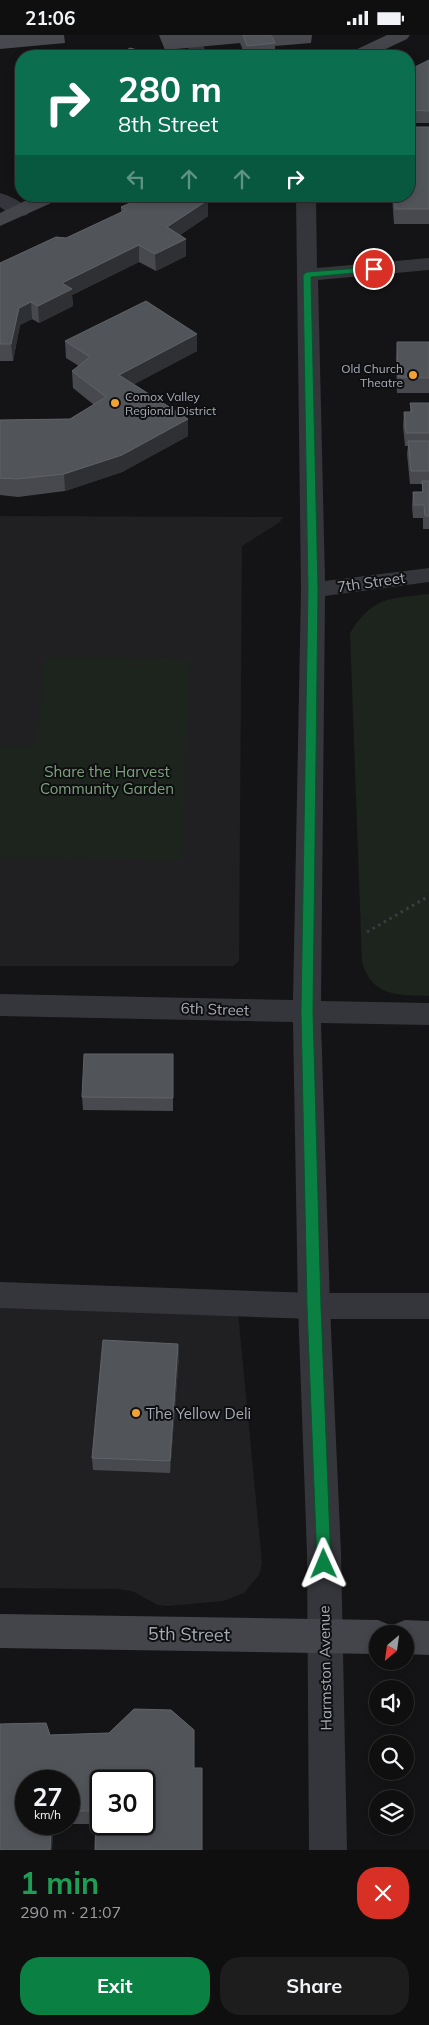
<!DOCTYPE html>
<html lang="en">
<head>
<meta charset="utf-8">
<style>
  body { margin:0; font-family:Mulish,sans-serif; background:#1d1d1e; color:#f1f3f6; height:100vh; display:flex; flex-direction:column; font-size:19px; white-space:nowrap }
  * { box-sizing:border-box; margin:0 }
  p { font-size:16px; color:#9b9c9f }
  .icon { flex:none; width:28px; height:28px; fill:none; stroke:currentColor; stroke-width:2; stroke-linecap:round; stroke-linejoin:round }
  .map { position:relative; height:1815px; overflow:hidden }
  .side { display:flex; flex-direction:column; background:#0f0f10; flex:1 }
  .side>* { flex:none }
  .hud { position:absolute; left:15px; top:15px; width:400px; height:152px; border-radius:20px; box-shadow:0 2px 8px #0003,0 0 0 1px #2f2f30; background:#0b6e4f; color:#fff; overflow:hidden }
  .needle { width:32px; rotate:209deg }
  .buttons { position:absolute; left:369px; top:1590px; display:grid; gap:10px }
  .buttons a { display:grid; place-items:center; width:45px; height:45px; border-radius:50%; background:#0f0f10; box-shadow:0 2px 8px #0003,0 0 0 1px #2f2f30; font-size:25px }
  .speed { position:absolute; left:15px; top:1735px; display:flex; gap:10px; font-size:25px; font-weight:700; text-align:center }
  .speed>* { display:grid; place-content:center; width:65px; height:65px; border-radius:50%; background:#0f0f10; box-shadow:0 2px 8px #0003,0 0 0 1px #2f2f30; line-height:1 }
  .speed small { font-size:12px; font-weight:400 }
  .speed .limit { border:2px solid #111; border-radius:8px; background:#fff; color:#111 }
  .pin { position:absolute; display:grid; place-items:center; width:42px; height:42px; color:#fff; margin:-21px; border:2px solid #fff; border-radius:50%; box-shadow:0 1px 5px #0007 }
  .me { position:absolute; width:55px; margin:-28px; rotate:359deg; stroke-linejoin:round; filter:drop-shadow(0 0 4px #0008) }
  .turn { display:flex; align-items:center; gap:18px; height:105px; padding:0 20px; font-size:22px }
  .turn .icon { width:65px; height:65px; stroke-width:2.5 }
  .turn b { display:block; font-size:35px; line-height:42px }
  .lanes { display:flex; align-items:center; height:48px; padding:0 20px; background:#0003; justify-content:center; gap:25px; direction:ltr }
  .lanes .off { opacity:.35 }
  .round { display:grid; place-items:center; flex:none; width:52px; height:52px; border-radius:20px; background:#1d1d1e }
  .summary { display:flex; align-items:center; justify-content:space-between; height:85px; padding:0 20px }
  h1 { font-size:30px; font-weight:700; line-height:38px; color:#1e9e55 }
  .action { display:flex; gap:10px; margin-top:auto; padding:10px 20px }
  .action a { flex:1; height:58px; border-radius:20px; background:#0b8043; color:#fff; font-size:20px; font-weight:700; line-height:58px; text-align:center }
  .action a+a { background:#1d1d1e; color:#f1f3f6 }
  .status { display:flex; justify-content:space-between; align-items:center; height:35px; padding:0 25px; background:#0f0f10; direction:ltr }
  .status svg { height:14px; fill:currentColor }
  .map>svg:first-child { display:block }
</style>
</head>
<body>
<div class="status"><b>21:06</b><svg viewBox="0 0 49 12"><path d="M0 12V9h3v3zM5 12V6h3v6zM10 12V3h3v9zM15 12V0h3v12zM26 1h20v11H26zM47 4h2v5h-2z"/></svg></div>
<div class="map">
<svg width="429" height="1815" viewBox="0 0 429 1815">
  <rect width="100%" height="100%" fill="#141416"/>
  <path fill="#202023" d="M0,481L283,482L280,487L242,511L239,926L233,931H0Z
    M0,1260L237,1267L262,1528L259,1540L244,1558L223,1566L168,1571L158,1570L132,1556L118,1554L0,1553Z"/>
  <path fill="#1c241d" d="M429,559V961C398,960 372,962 362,927L350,598C373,561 389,564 429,559Z
    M45,622L189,624L182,824L0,822V710H36Z"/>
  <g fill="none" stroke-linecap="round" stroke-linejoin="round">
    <path stroke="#3b3d42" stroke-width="3" stroke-dasharray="2.5 4" stroke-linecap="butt" d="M367,897L429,861"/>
    <path fill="#35363b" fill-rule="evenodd" d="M196,7L202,8L208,21H192L188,12L190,8Z
      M0,1247L314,1258H429V1284H314L0,1273Z"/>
    <path fill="#35363b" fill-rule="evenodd" d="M0,158C10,161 24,167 30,176L27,180C16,183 9,178 0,172Z
      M296,161H316L317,233L429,223V235L318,245L325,546L429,533V547L325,561L321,966L429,968V990L321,988L330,1271L341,1518L347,1815H309L307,1518L298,1271L293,987L0,981V959L293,965L301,555Z"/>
    <path fill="#43454b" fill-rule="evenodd" d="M387,0H410L407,4L371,21H348L351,17Z
      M35,161H60L58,165L0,191V178Z
      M0,1579L378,1585L390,1590L392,1593L393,1590L405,1585L429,1586V1620L405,1619V1599H378V1619L0,1613Z"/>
  </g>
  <path fill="#47494e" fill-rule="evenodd" d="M0,0H64L65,8L0,14Z
    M159,0H312L311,8L275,11V21H245L240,8L165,15Z
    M429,25V88H409V35Z
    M429,92V189H394L392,161H409Z
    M208,165V181L180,200L186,221L156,236L139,227L72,260L73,271L39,288L32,284L20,290L13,326H0V228L66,203L121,178V172Z
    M197,299V316L134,349L188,384V401L122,437L65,456L18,462L0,460V385L70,384L94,370L73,353L72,336L79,331L66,323L65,306Z
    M397,307H429V358H397L396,322Z
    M410,368H429V494H423V483H413L412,471L413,457H422V449H410L407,419L408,411H405L403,391L404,377H410Z
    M173,1019V1076L83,1075L82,1062Z
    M178,1309L179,1321L170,1438L93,1435L92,1423Z
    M134,1674L171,1675L194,1695V1733H202V1815H95L96,1789H59H69V1746H26V1789H53L52,1815H0V1689L46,1688L50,1700L109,1698ZM101,1746H144V1789H101Z"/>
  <path fill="#2e3033" d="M208,165V181L167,209V192Z
    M186,204V221L156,236L155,219Z
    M139,210V227L72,260L73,271L39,288L38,271L62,248Z
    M31,267L32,284L20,290L13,326L11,309L19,273Z
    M197,299V316L120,357L119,340Z
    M188,384V401L122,437L65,456L64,439Z
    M178,1309L179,1321L170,1438V1426Z
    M51,1789H53L52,1815H50Z"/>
  <path fill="#515459" stroke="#5f6268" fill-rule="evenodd" d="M243,0H271L275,8L247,11Z
    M130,13L148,18L144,21H118Z
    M429,25V76L409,75V35Z
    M409,92H429V174H395L394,161H409Z
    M146,161H202L208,165L167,192L186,204L155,219L139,210L62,248L72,254L38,271L31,267L19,273L11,309H0V228L56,202L66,203L126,175L121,172Z
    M146,266L197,299L119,340L188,384L122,420L64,439L17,444L0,443V385L70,384L106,362L72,336L90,322L65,306Z
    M397,307H429V343L398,342Z
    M410,368H429V398H406L404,377H412Z
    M408,406H429V436H411Z
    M422,446H429V481H425L424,470H414L413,457H423Z
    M84,1019H173V1063L82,1062Z
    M103,1305L178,1309L170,1426L92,1423Z
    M134,1674L171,1675L194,1695V1733H202V1815H95L96,1776H69V1746H26V1789H51L50,1815H0V1689L46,1688L50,1700L109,1698ZM101,1746H144V1789H101Z"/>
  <path fill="#0b8043" stroke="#07532c" d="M374,232H376V236L311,242L318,555L313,976L321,1271L331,1529L329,1534L324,1536L319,1534L317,1529L307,1271L301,976L308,555L303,240L307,237Z"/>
  <g fill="#f0a332" stroke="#0f0f11" stroke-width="2">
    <circle cx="413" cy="340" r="5"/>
    <circle cx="115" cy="368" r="5"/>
    <circle cx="136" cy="1378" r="5"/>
  </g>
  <g text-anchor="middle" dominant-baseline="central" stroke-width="4" stroke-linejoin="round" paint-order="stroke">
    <g font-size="12" fill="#a6acb6" stroke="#0f0f11" text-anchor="end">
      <text x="403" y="333">Old Church<tspan x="403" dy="14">Theatre</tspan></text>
      <text x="125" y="361" text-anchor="start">Comox Valley<tspan x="125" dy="14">Regional District</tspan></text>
    </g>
    <g font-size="15" fill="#a6acb6" stroke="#0f0f11">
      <text transform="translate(371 547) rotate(-8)">7th Street</text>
      <text transform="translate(215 974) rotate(2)">6th Street</text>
      <text transform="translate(325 1633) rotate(-91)">Harmston Avenue</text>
    </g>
    <g font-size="15" fill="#7da17d" stroke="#0f0f11">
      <text x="107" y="736">Share the Harvest<tspan x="107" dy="17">Community Garden</tspan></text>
    </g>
    <g font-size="15" fill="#a6acb6" stroke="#0f0f11" text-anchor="start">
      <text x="146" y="1378">The Yellow Deli</text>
    </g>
    <g font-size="18" fill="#a6acb6" stroke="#0f0f11">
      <text transform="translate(189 1599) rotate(1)">5th Street</text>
    </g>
  </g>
</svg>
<div class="buttons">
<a><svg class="needle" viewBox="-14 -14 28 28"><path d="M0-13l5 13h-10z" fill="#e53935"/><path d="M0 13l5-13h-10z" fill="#9b9c9f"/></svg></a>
<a><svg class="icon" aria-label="sound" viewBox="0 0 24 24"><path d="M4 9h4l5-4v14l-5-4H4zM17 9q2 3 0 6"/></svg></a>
<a><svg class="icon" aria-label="search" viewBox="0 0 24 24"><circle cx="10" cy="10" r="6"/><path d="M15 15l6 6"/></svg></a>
<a><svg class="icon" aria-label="layers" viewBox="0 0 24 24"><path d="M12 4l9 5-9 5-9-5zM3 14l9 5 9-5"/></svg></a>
</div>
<div class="speed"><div>27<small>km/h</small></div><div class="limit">30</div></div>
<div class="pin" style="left:374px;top:234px;background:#d93025"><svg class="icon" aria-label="arrive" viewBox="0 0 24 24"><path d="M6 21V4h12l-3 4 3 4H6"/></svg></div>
<svg class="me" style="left:324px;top:1529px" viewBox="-20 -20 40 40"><path d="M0-17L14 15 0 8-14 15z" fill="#0b8043" stroke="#fff" stroke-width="4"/></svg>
<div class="hud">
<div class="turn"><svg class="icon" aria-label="right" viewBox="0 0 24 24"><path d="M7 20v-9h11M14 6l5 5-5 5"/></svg><div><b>280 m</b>8th Street</div></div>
<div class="lanes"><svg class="icon off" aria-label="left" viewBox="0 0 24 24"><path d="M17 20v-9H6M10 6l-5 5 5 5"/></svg><svg class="icon off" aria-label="ahead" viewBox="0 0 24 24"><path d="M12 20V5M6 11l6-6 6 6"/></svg><svg class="icon off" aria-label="ahead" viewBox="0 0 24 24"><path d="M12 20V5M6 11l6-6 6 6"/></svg><svg class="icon" aria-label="right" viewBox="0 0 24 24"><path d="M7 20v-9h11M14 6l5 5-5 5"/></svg></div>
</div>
</div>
<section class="side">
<div class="summary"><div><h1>1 min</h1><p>290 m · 21:07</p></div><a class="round" style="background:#d93025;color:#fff"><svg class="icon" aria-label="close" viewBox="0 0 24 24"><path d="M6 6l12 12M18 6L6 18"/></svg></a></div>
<div class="action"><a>Exit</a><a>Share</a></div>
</section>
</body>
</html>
